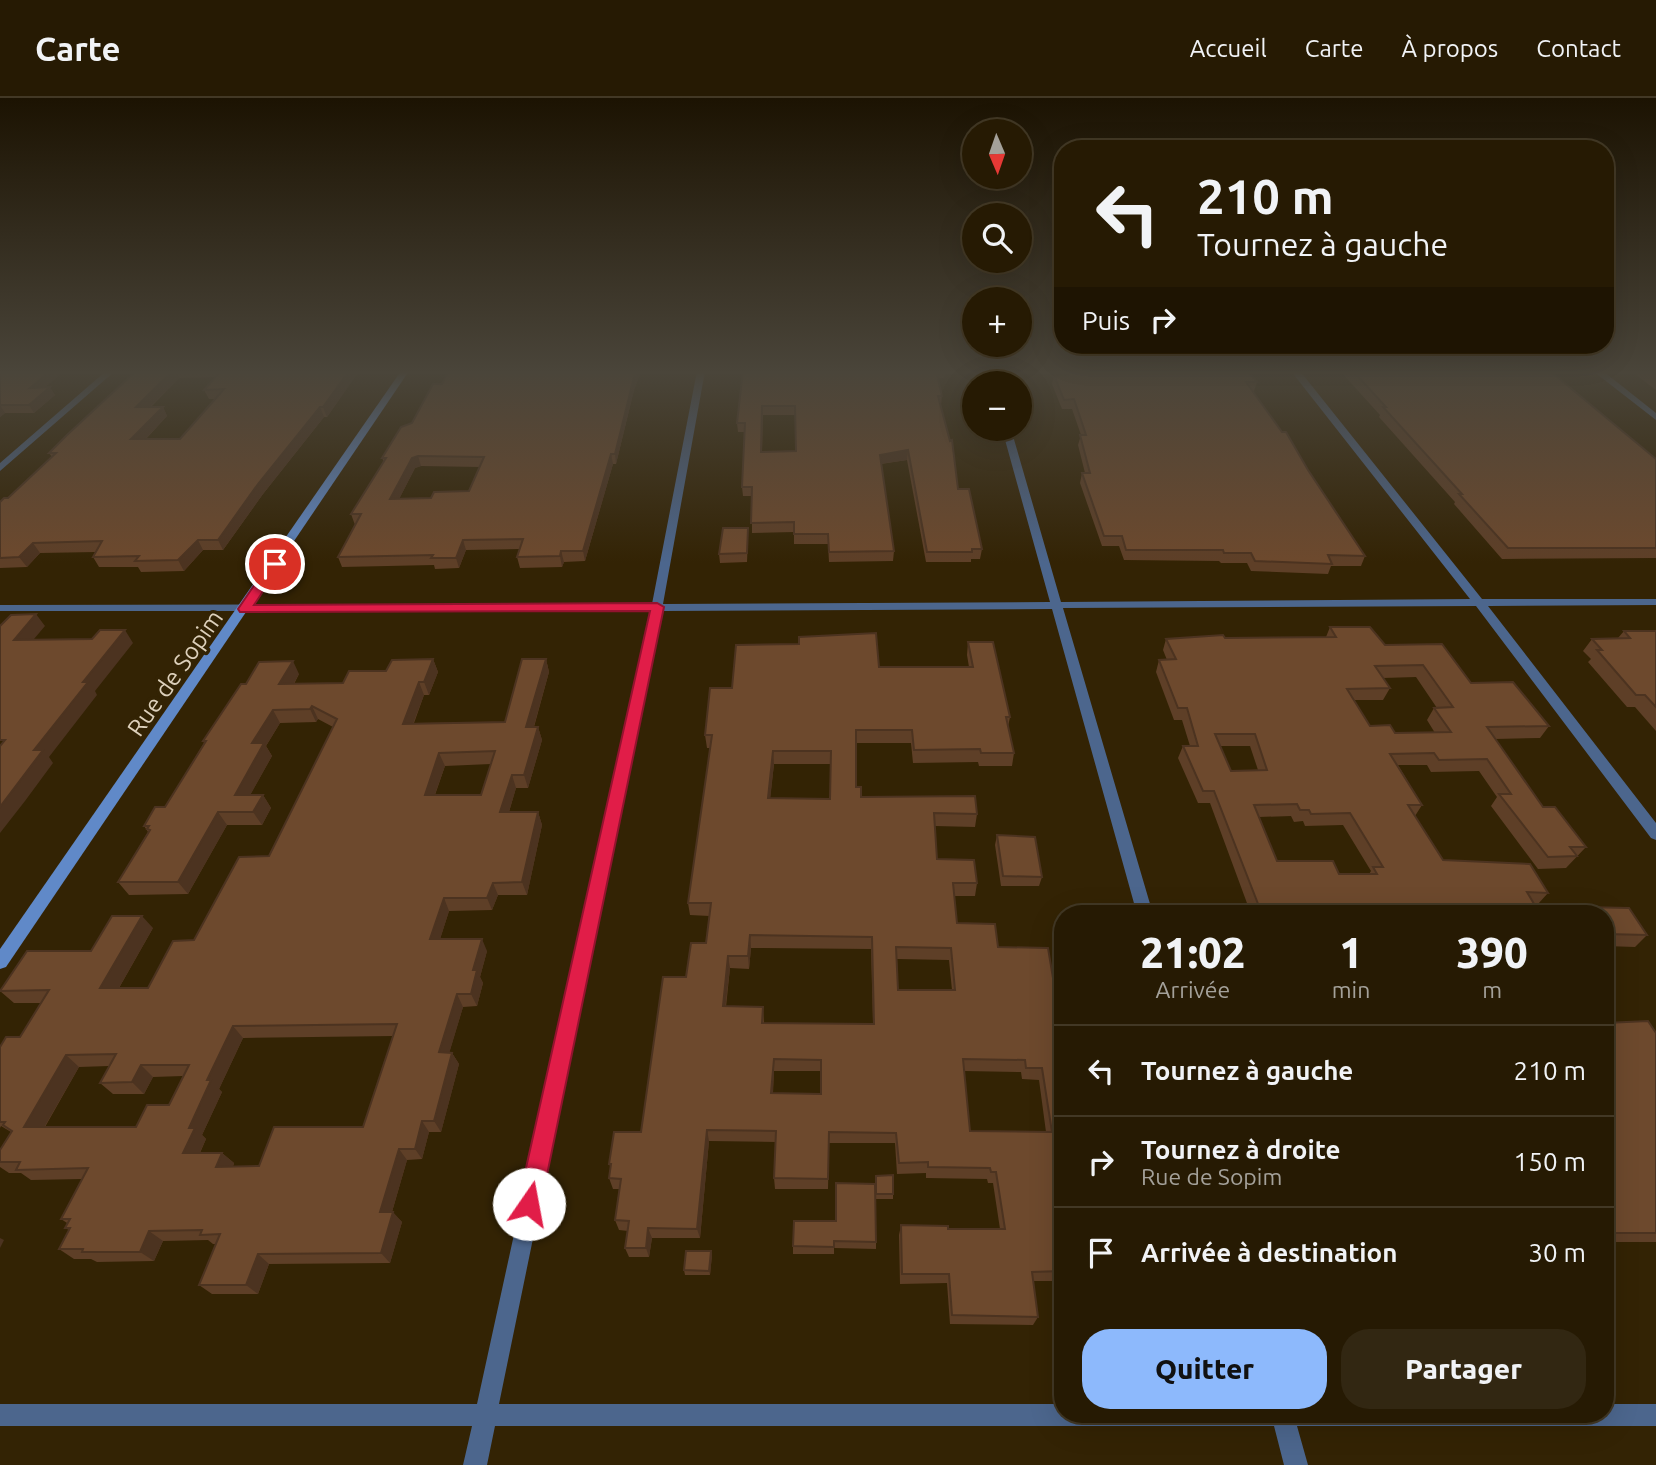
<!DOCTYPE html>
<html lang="fr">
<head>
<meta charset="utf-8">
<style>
  body { margin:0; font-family:Ubuntu,sans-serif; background:#322712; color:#f1f3f6; height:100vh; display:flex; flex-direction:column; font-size:26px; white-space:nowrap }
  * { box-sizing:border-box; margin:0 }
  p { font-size:23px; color:#a4a19a }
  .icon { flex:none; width:38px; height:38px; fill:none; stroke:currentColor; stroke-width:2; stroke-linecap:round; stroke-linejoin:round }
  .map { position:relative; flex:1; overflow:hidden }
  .side { position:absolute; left:1054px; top:807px; width:560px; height:518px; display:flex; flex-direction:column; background:#261a03; border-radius:28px; box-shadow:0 7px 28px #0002,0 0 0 2px #423825 }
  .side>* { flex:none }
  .banner { position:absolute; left:1054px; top:42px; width:560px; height:214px; border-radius:28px; box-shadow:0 7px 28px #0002,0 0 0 2px #423825; background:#261a03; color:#f1f3f6; overflow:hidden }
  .needle { width:46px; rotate:178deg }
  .tools { position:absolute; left:962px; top:21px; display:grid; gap:14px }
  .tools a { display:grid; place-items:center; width:70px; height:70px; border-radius:50%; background:#261a03; box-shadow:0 7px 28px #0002,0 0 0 2px #423825; font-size:35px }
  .pin { position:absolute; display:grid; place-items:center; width:60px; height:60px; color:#fff; margin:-30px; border:4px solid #fff; border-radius:50%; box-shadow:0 2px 7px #0007 }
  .me { position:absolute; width:77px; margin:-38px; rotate:12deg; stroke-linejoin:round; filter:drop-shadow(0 0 5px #0008) }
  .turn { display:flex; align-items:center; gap:24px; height:147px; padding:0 28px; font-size:32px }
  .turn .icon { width:91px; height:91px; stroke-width:2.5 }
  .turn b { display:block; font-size:49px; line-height:60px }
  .then { display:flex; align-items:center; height:66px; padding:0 28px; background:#0003; gap:14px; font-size:26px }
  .eta { display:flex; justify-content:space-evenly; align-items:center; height:119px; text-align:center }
  .eta b { font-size:42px; font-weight:800; line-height:49px }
  .cta { display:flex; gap:14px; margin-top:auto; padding:14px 28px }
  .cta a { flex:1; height:80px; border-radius:28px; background:#8db9fc; color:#111; font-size:28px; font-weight:800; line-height:80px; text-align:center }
  .cta a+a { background:#322712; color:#f1f3f6 }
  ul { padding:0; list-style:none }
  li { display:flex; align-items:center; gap:21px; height:91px; padding:0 28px; border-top:2px solid #423825 }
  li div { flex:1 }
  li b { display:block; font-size:26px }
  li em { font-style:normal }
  header { display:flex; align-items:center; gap:42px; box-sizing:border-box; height:98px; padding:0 35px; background:#261a03; border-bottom:2px solid #423825 }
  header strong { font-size:33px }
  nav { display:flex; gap:38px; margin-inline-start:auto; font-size:24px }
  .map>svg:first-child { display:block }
</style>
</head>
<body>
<header>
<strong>Carte</strong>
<nav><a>Accueil</a><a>Carte</a><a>À propos</a><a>Contact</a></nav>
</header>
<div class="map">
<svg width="1656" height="1367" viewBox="0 0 1656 1367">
  <rect width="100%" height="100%" fill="#332304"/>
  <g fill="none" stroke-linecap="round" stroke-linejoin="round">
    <path fill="#4c668d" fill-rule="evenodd" d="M106,273H115L0,373V365Z
      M697,273H705L663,506L1050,504L1002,331H1011L1061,504L1470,501L1291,273H1300L1482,501H1656V507L1488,508L1656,725V742L1651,740L1476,508L1063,510L1153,816H1137L1052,511L662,513L499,1306H1062V1316H1605V1306H1656V1328H1297L1308,1367H1284L1274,1328H495L487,1367H463L472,1328H0V1306H477L650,513H0V507L652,506Z
      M986,273H994L997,285H989Z
      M1593,273H1603L1656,315V322Z"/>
    <path fill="#6089c8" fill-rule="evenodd" d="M401,273H409L6,869L0,871V851Z"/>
  </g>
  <path fill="#5e3f27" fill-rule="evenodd" d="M0,273L62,275L45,289L55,297L34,315H5L0,319Z
    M136,273H359L327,319H324L263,396L223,452H203L184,473L141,474L138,469H99L93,459L96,454L40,455L27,469L0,470V404L8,400L52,359L49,355ZM216,279L204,292L209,301H215L180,341H146L167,318L163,309H151L179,280Z
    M449,273H641L634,292L616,366H613L585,463L564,464L562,469L520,470L517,459L520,451L466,452L459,470L435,471L434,467L342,469L338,459L355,427L351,416L384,364L382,360L412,325L442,286ZM421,368L480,369L469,393L431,400L399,401L415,370Z
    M743,273H945L944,280H938L942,298L941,307L958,391L982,451L980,461H971V464H926L907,362L881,366L894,453L893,463L829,464L828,446H794V434L752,435V398H743L742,389L745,334H738L737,325ZM763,317H795L796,353L762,354Z
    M1061,273H1248L1257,284L1254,293H1253L1365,458L1361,468H1331L1328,476L1251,473L1247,465H1221L1219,463L1124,462L1119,448H1102L1080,385L1082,375H1085L1078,347L1081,337L1072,311H1062L1052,286L1054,277H1062Z
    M1340,273H1550L1656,361V460L1502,461L1454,406L1455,404L1379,319L1380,317Z
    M1631,273H1656V292Z
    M748,439L747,464L720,465L719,456Z
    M1330,529L1385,547L1471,585L1549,628L1540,640L1495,641L1543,709L1586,749L1566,770L1538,771L1491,708L1497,699L1479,673L1431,674L1427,667H1398L1422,707L1415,718L1443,762L1548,795L1538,806H1534L1540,816H1251L1210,705H1198L1178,660L1183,648H1190L1182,622H1174L1156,574L1159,562H1167L1163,552L1166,541L1326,539ZM1416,579L1437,610H1434L1427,622L1435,635H1395L1370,628L1354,602H1383L1390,590L1383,580ZM1220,648H1250L1258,672L1231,673ZM1291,718L1294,724L1303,723L1305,728L1343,727L1371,773L1369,776H1339L1277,763L1259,719Z
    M1624,533H1656V633L1635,609H1627L1588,564L1591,561L1583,553L1592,541L1618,540Z
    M968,544L1010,619L1008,629L1014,655L1012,668H979L978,664L913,665L911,645H856V689L861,699L977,716L975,729L935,728L937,761L977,785L975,798H954L957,825L998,849L1056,898L1062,900V1183H1033L1038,1219L1033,1227L950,1226L947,1185L900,1186L899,1137L901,1127L948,1131H1000L993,1085H988L987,1081L926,1080V1075L897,1076L895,1045H829L828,1091H775L774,1080L776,1044L709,1043L700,1140H652L649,1159H629L625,1150L628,1133L619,1132L615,1122L619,1091H613L609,1080L611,1070L609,1066L641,1034L686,879L706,845L709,818L690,817L688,805L710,650H707L705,637L732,590L879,569H969L967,557ZM774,666H831L830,701L770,700ZM751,850L871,851L873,926L764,925L763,909H726L730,870L749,871ZM897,861L949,862L952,892H898ZM774,973H821V996L773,995ZM964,973L1021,974L1022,981L1039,982L1046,1034L970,1033Z
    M433,561L438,574L429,597H424L414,625L505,624L546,561L549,574L534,629H538L542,642L528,690H516L509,714H538L542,727L527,797H498L492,812L449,813L440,841L487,853L480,879L483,885L477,908L463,909L449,955H452L459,966L441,1034H429L422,1061L407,1062L392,1114L402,1124L390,1165L269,1166L258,1196H212L199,1187L216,1146H213L208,1142L163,1143L154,1163L97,1164L91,1161H74L59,1151L69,1132L65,1130L67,1125L61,1121L82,1081L31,1082L21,1075H9L0,1069V1052L11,1034L1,1028L0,1030V949L20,939L41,905H14L0,893L91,853L153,830L119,890H148L194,842L269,758L333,629L318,621L316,624L280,625L266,648L272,658L250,697H263L271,710L262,727H227L188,796L129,797L118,784L148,734L144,728L165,709L204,645L203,643L246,586L299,576L294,586L343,585ZM491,666L481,697H435L445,668ZM393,938L363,1029L259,1068L233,1069L234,1065L222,1055H200L206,1041L202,1037L222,994L219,991L243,940ZM109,968L100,985L113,996H144L153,979L183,978L169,1007L136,1029H45L79,969Z
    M997,737L1042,779L1039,788H1001L995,747Z
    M1583,809L1629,810L1647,837L1635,849L1605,848V816H1578Z
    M1605,925L1656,935V1144H1605Z
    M875,1086L893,1096V1101H876V1151L834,1150V1156H793V1148L836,1123Z
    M711,1153L712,1157L710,1177H685L684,1172Z"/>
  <path fill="#4c3320" d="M50,273H61L62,275L35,297L30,290Z
    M172,273H176L179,280L141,318L136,309Z
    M349,273H359L327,319L323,309Z
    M636,273H641L634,292L616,366L615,356L633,283Z
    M50,289L55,297L34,315L29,307Z
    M0,307L5,315L0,319Z
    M163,309L167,318L136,351L131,341Z
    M320,309L324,319L263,396L223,452L218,442L258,386Z
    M908,352L907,362L879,366L880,357Z
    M611,356L613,366L585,463L583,453Z
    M418,358L421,368L415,370L394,411L390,401L412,360Z
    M198,442L203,452L184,473L178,462Z
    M463,442L466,452L459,470L456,460Z
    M33,445L40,455L27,469L19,459Z
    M561,453L564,464L562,469L560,458Z
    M36,516L45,528L23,554L14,542Z
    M125,532L133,545L95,593L97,597L49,659L53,665L25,703L0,735V709L34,652L83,584Z
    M433,561L438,574L429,597L424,584Z
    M546,561L549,574L530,642L526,629Z
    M293,563L299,576L286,599L279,586Z
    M419,584L424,597L408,639L403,626Z
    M312,608L318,621L316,624L310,611Z
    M273,612L280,625L266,648L272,658L243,710L235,697L252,645Z
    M538,629L542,642L528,690L524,677Z
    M773,653L774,666L769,713L768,700Z
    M439,655L445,668L430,710L425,697Z
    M512,677L516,690L505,727L500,714Z
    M263,697L271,710L262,727L253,714Z
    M218,714L227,727L188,796L178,784Z
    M538,714L542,727L527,797L522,784Z
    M493,785L498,797L492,812L487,800Z
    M444,800L449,813L436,854L430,841Z
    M142,818L153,830L112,902L100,890Z
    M750,837L751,850L749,871L748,858Z
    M482,841L487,853L480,879L483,885L477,908L471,896L473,872Z
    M728,858L730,870L724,920L723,908Z
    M457,896L463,909L446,966L439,954Z
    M233,928L243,940L219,991L222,994L202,1037L206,1041L195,1065L183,1055L189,1030L207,982Z
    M452,955L459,966L441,1034L434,1023Z
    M66,957L79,969L38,1040L24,1029Z
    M774,961V973L772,1007L771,995Z
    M141,967L153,979L144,996L132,984Z
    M422,1023L429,1034L422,1061L415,1051Z
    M707,1032L709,1043L700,1140L697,1131Z
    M399,1051L407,1062L389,1124L380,1114Z
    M222,1055L234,1065L228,1079L216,1069Z
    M393,1114L402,1124L390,1165L381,1155Z
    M648,1130L652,1140L649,1159L646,1150Z
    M149,1133L163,1143L154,1163L140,1154Z
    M0,1140L4,1142L0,1150Z
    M711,1153L712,1157L710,1177L709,1173Z
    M258,1156L269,1166L258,1196L246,1187Z"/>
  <path fill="#6d492d" stroke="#4c3320" stroke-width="2" fill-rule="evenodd" d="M0,273H50L30,290L50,289L29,307H0Z
    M136,273H172L136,309H163L131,341H180L224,291L204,292L221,273H349L323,309H320L258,386L218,442H198L178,462L135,463L139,458L93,459L102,443L33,445L19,459L0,460V404L4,400H8L56,355H49L67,337Z
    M449,273H636L633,283L615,356H611L583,453H561L560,458L517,459L523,441L463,442L456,460H431L433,457L338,459L361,416H351L386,360H382L401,329L412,325L433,286H442ZM418,358L484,359L469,393L434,394L431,400L390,401L412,360Z
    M743,273H936L942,298H938L950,343L952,342L958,391H969L982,451H972V454H927L908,352L880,357L894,453L829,454L828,436H794V424L751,425L752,389H742L745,325H737ZM762,308H795L796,353L761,354Z
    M1067,273H1248L1257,284H1246L1282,334H1286L1308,372L1365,458L1328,457L1332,466L1255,463L1251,455H1224L1223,452H1126L1122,438H1104L1082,375H1090L1080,337H1086L1074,301L1064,302L1054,277H1068Z
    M1353,273H1550L1656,361V450H1508L1459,396H1462L1383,309H1386Z
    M723,430H748L747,455L719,456Z
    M36,516L14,542L92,541L100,532H125L83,584H88L34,652H43L0,709V648L5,642H0V528L11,517Z
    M1330,529H1370L1385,547L1442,546L1471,585L1513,584L1549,628L1487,629L1543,709H1555L1586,749H1570L1577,758L1548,759L1499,696H1511L1487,661L1439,662L1434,655L1390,656L1422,707H1408L1443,762L1530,766L1548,795L1527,794L1540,816H1262L1214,693H1203L1183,648H1198L1187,610H1178L1159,562L1176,561L1166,541L1223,537L1225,540L1336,539ZM1423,567L1453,609L1434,610L1451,634L1395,635L1390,627L1370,628L1347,591L1390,590L1375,568ZM1215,636H1255L1267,672L1231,673ZM1297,706L1300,712H1309L1311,716L1350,715L1383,769H1373L1377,776H1339L1333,763H1277L1254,707Z
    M1624,533H1656V609L1645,597H1636L1597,552H1602L1592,541L1630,540Z
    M876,535L879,569H973L968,544H993L1010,619H1006L1014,655H981L980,651L914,652L912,632H856V689H861V699L975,698L977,716L934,715L937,761L974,762L977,785H953L957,825L995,826L998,849L1048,850L1056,898H1062V1173L1032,1174L1038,1219L952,1217L949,1176H902L901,1127L948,1128V1131H1005L996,1074H991L990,1070L928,1069V1064L899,1065L896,1035L829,1034L828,1081L774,1080L776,1033L707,1032L697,1131L648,1130L646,1150H625L629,1123L615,1122L621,1081L609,1080L611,1066H609L614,1034H641L663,879H686L691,845H706L711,805H688L712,637H705L710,590H732L736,547L799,546V539ZM773,653H831L830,701L768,700ZM750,837L872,839L874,926L762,925L763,909L723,908L728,858H748ZM896,849L951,850L955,892H898ZM774,961L821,962V996L771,995ZM963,961L1025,962L1026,970H1042L1052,1034L970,1033Z
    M433,561L424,584H419L403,626L505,624L522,561H546L526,629H538L524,677H512L500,714H538L522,784L493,785L487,800H444L430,841H482L473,872H477L471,896H457L439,954L452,955L434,1023H422L415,1051H399L380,1114H393L381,1155L258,1156L246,1187H199L220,1136L200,1137L202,1132L149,1133L140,1154H82L83,1151H59L70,1130H65L70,1121H61L88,1070L16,1072L20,1064H0V1052L12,1033L3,1027L5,1024H0V949L6,939H20L49,892L0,893L27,853H91L112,818H142L100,890H148L173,843L194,842L239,759L269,758L337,621L312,608L310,611L273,612L252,645H264L235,697H263L253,714H218L178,784H118L150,732L147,731L149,728H144L155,709H165L206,643H203L241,586H246L259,564L293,563L279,586L343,585L349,573H386L392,562ZM495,653L481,697H425L439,655ZM397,926L363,1029H274L259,1068L216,1069L222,1055H183L195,1030H189L211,982H207L233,928ZM116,956L100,985L132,984L141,967H189L169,1007H147L136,1029H24L66,957Z
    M997,737L1035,739L1042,779L1003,778Z
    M1583,809L1629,810L1647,837L1605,836V816H1587Z
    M1648,923L1656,935V1135H1614L1609,1125H1605V925Z
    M893,1077V1096H876V1078Z
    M836,1085L875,1086L876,1144L834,1143V1149L793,1148L794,1123H836Z
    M686,1153H711L709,1173L684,1172Z"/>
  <linearGradient id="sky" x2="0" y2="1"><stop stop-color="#1c1302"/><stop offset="0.59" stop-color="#4a453a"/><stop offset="1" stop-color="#4a453a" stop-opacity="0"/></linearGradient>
  <rect width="1656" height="465" fill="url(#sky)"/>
  <path fill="#e11d48" stroke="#92132f" stroke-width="2" d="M275,463L281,466L254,507L657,505L664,509L541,1106L537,1114L529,1117L521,1114L518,1106L650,513L240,514L238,511L270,464Z"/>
  <g text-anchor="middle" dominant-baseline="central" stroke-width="7" stroke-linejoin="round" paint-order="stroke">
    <g font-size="24" fill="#ddd0bb" stroke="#332304">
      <text transform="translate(175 575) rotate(-55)">Rue de Sopim</text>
    </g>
  </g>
</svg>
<div class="tools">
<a><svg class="needle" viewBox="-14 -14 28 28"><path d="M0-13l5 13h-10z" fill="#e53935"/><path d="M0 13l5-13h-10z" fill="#a4a19a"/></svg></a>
<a><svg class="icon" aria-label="search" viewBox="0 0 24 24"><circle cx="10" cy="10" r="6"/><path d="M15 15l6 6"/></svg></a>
<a>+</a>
<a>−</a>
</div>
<div class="pin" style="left:275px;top:466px;background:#d93025"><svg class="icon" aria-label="arrive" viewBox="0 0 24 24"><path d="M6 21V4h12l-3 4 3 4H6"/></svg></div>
<svg class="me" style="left:529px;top:1106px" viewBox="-20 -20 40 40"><circle r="19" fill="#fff"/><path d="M0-13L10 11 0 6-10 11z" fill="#e11d48"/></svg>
<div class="banner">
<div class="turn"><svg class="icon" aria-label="left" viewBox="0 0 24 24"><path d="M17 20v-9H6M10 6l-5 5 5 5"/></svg><div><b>210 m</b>Tournez à gauche</div></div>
<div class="then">Puis<svg class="icon" aria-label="right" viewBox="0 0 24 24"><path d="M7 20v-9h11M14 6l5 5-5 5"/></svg></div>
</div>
<section class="side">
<div class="eta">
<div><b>21:02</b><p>Arrivée</p></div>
<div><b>1</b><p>min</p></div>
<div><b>390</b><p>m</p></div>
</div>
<ul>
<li><svg class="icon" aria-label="left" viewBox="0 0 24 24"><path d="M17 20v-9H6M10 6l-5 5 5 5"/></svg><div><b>Tournez à gauche</b></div><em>210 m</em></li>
<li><svg class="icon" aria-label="right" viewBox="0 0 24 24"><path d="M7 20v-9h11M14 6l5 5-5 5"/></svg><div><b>Tournez à droite</b><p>Rue de Sopim</p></div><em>150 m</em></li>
<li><svg class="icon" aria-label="arrive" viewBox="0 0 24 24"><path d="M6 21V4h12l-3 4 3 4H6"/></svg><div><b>Arrivée à destination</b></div><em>30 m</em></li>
</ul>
<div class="cta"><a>Quitter</a><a>Partager</a></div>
</section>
</div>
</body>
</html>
